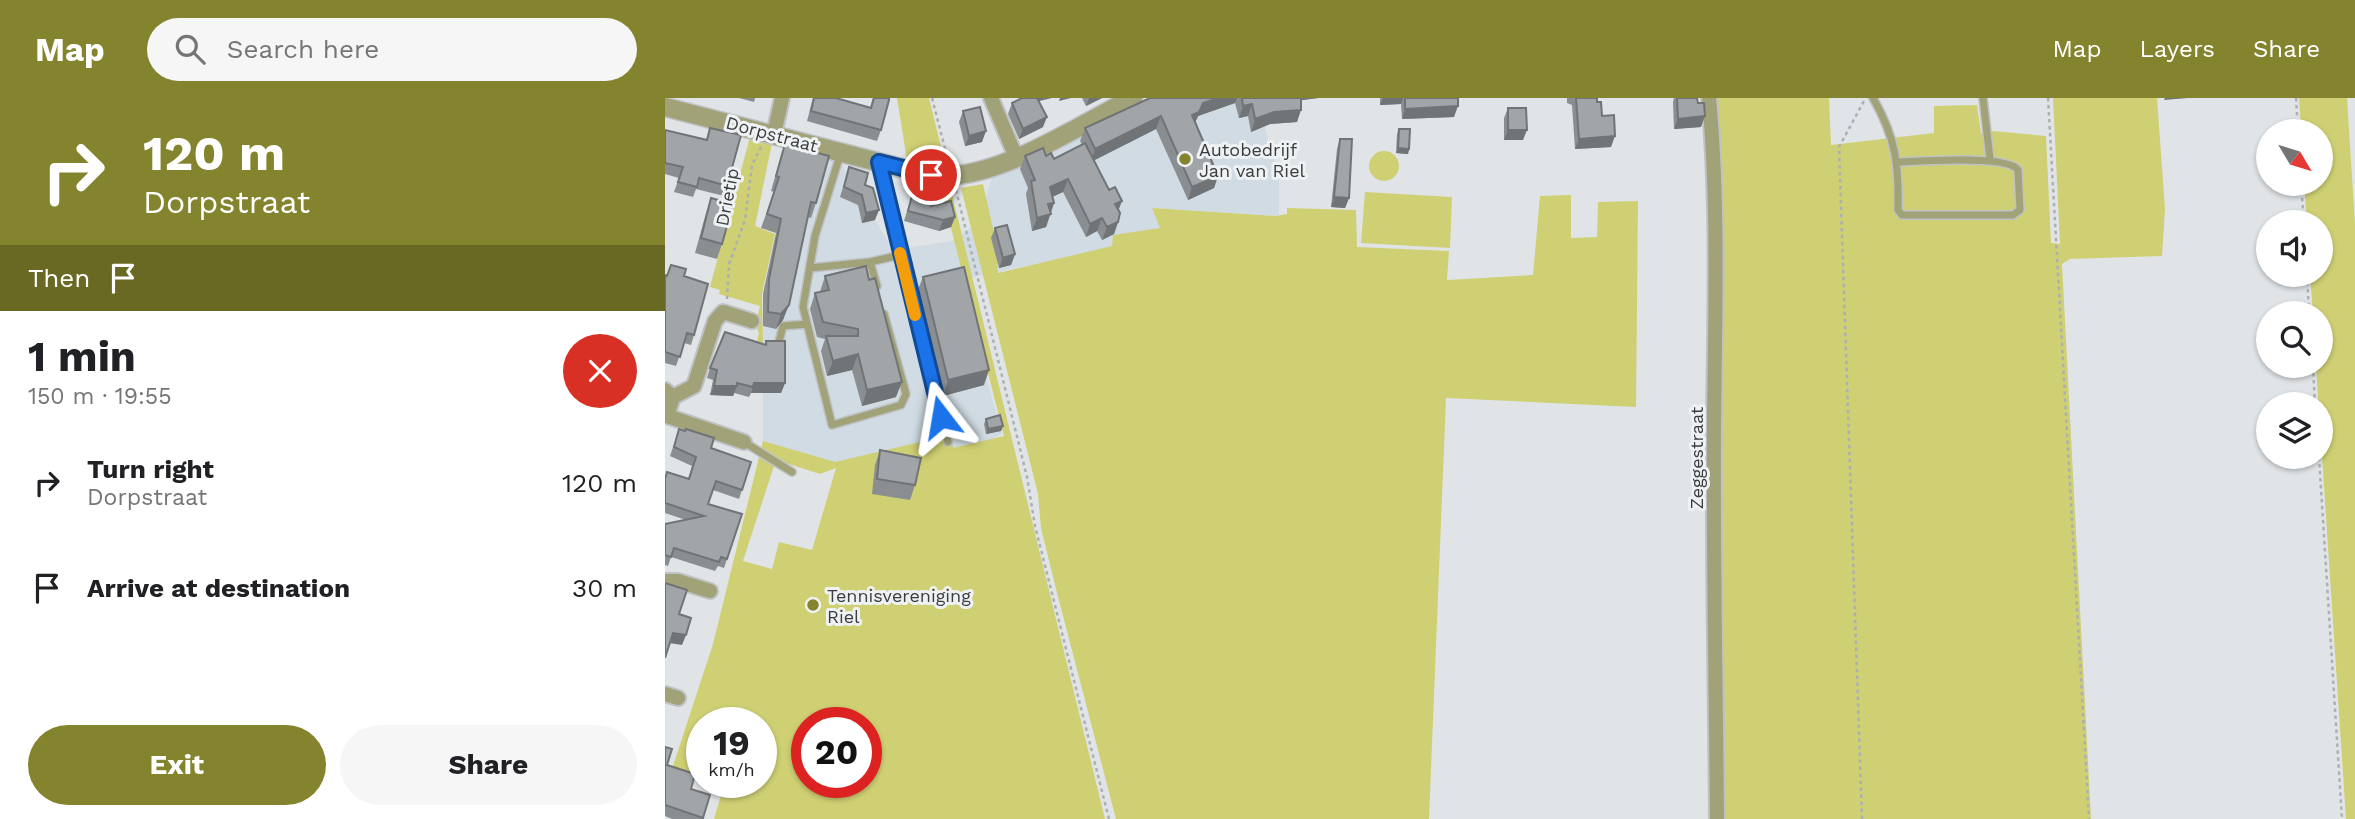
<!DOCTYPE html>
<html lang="en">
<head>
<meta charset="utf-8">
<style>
  body { margin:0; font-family:"Work Sans",sans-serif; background:#f6f6f6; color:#202124; height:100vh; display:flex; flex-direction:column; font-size:26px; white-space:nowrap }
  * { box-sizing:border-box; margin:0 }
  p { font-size:23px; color:#757577 }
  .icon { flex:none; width:38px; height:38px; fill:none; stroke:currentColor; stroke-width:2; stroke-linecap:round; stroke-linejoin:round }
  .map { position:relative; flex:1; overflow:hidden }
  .details { display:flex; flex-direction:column; background:#fff; width:665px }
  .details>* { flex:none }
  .hud { background:#84842e; color:#fff; overflow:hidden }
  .needle { width:46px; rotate:128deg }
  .controls { position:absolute; left:1591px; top:21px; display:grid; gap:14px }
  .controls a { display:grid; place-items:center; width:77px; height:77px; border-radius:50%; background:#fff; box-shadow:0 2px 5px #0004; font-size:35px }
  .speed { position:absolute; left:21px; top:609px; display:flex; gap:14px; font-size:35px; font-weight:700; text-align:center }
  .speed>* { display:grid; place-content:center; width:91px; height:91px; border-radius:50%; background:#fff; box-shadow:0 2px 5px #0004; line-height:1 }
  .speed small { font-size:18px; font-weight:400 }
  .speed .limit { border:10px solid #d22; background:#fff; color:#111 }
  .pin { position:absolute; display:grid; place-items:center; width:60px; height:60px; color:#fff; margin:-30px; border:4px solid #fff; border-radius:50%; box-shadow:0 2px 7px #0007 }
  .me { position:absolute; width:77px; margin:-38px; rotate:346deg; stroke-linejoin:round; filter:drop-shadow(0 0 5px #0008) }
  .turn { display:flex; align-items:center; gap:24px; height:147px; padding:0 28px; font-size:32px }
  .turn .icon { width:91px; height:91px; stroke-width:2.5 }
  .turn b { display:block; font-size:49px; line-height:60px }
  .then { display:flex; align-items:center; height:66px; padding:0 28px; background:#0003; gap:14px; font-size:26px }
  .round { display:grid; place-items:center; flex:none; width:74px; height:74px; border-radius:37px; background:#f6f6f6 }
  .head { display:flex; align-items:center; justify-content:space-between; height:119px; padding:0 28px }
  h1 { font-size:42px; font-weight:700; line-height:52px }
  .button { display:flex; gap:14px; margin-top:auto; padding:14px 28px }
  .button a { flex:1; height:80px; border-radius:42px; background:#84842e; color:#fff; font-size:28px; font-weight:700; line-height:80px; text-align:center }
  .button a+a { background:#f6f6f6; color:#202124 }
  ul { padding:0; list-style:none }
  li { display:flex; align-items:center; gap:21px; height:105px; padding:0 28px }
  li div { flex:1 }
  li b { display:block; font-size:26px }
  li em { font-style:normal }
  header { display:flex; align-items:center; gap:42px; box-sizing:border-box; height:98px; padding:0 35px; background:#84842e; color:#fff }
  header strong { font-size:33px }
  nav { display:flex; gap:38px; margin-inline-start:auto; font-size:24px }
  .search { width:490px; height:63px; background:#f6f6f6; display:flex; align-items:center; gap:18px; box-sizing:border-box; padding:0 24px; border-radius:38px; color:#757577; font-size:26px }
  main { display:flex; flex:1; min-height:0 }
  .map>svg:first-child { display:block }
</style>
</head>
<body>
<header>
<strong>Map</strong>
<div class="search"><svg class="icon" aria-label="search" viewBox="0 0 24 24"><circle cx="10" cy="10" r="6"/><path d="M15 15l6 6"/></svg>Search here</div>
<nav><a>Map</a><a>Layers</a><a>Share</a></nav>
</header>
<main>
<section class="details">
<div class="hud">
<div class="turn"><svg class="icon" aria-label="right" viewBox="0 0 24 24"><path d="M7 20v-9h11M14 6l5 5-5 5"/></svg><div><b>120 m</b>Dorpstraat</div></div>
<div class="then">Then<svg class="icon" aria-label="arrive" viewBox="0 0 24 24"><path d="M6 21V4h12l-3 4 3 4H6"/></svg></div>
</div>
<div class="head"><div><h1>1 min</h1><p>150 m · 19:55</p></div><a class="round" style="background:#d93025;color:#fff"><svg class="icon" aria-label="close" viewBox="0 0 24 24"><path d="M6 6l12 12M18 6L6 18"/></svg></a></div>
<ul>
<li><svg class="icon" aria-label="right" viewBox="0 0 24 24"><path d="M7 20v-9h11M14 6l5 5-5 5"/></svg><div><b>Turn right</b><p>Dorpstraat</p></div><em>120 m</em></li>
<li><svg class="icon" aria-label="arrive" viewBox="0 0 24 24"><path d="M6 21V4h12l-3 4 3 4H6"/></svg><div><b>Arrive at destination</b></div><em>30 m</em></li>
</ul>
<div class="button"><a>Exit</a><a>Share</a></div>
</section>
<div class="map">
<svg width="1690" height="721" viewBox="0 0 1690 721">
  <rect width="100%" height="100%" fill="#e0e4e7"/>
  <path fill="#d0dbe3" d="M591,0L614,78V118L487,110L496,130L448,137L447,148L441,151L295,182L337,336L303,355L167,368L98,343V195L113,129L138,53L176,65L228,152L287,143L312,125L327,80L483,4Z"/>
  <path fill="#cfd073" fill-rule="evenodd" d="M232,0H264L281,69L242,62Z
    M1051,0H1164L1166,47L1269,35V8L1312,7L1316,35L1328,33L1381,38L1386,145L1395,146L1388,0H1492L1500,111L1497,158L1405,161L1397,166L1426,721H1056C1054,481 1061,240 1051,0Z
    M1634,0H1682L1690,126V721H1681L1651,268H1656V215H1648L1645,177H1656V124H1642L1639,86H1656V33H1636Z
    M85,39L107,45L90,128L110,136L97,196L98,245L92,243L94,235L90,227L95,208L54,196L55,192L45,189Z
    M704 68a15 15 0 1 1 30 0a15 15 0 1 1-30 0Z
    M318,86L331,144L333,175L447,148L448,137L495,130L487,110L611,118L622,116V110L691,112L692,149L784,153L782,182L868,177L875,98L906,97V140L932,139L933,104L973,103L971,309L781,300L764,721H451L391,491L376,430L373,396L296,90Z
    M275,87L285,88L440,721H49L59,687L51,684H96V625H37V680L7,671L48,546L98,343L170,364L285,337L288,350L339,338ZM111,362L155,376L171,370L147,452L114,444L107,471L78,463ZM142,625H201V684H142Z
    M700,94L787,99L785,150L696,145Z"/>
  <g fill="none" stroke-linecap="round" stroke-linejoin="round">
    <g stroke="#bfc2c5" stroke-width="10">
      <path id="service" d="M1208,0C1231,40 1234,67 1233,112L1237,117H1348L1355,112L1353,72C1343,57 1255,63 1234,64
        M1318,0L1325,61
        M176,54L150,138L138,209L167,327L236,307L241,296L219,216
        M214,64L283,344
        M205,164L212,188
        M145,170L205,164L235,157
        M113,248L118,228L142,226
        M79,344L127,374"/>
    </g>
    <g stroke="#bfc2c5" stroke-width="18">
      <path id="minor" d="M326,0L351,59
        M1044,0C1054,110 1050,219 1049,329C1048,459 1051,590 1052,721
        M109,36L117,0
        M0,292L8,299L2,318L79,344
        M8,299L29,288L50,223L58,214L87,223
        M0,483H13L45,493
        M0,596L13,600"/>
    </g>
    <g stroke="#bfc2c5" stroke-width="21">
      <path id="tertiary" d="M0,9L263,77C326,87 412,28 468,0"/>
    </g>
    <path stroke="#acb0b2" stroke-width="2.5" stroke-dasharray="3.5 3.5" stroke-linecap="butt" d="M267,0L283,62
      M1383,0L1424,721
      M1631,0L1633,33
      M1636,86L1639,124
      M291,92L362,379L370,428L444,721
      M1642,177L1644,215
      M62,201L64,166L80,122L87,67L96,49
      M1648,268L1650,306
      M1654,359L1677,721
      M1197,721L1174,49L1199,3"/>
    <use href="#service" stroke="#a1a278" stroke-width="7"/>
    <use href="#minor" stroke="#a1a278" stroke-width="14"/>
    <use href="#tertiary" stroke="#a1a278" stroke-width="18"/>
  </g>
  <path fill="#8a8e90" d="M74,0H90L89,4Z
    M148,0H171L205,10L208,0H224L216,32L212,43L142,23Z
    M417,0H437L421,8Z
    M485,0H653L636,2L632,24L605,26L586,34L583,18L574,20L570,5L533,18L530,25L553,78L549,90L523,102L491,31L429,62L453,113V124L449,136L437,142L432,133L421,139L398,94L387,99L389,105L381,129L367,133L361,96L363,90L355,71L360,58H381L389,61L417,46L415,43L420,30Z
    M715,0H793L789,19L737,21L736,6L715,7Z
    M902,0H932V4L946,49L910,51L907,7L902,5Z
    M1009,0H1032L1036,29L1009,31L1008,4Z
    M374,3L378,29L354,41L343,16L347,5Z
    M843,10L858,42H839V20Z
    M298,13L317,44L300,48L294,24Z
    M45,30L62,88L59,98L31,91L28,99L9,94L14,80L0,76V32L41,42Z
    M734,31L744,51L743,56L731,55L732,36Z
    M675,41L684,100L680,110L666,109L672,51Z
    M120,46L151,105L146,120L143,119L118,222L111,231L98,228V196L111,135L96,130L109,94L106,93L115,61Z
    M184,69L200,87L210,122L197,125L193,107L175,99Z
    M249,90L266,108L290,119L286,129L274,133L239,123Z
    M46,100L57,146L52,161L30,155L41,115Z
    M330,130L350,156L346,167L334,170L326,140Z
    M201,168L231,299L197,308L187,272L162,278L156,253L160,241L152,239L145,211L150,195L155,194L160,178Z
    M0,177L19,178L29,237L26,247L19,245L11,268L0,265Z
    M258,179L319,287L278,298L252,194Z
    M101,243L120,285L116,295H86L84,299L69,295L68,298L45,297L48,282L42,280L45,270L100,246Z
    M321,321L338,328L336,333L321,336L319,326Z
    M14,331L46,350L86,364L74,401L48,392L43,406L77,416L59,470L53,468L50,473L6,459L3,468L0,467V426L21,422L0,415V380L23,381L27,368L5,358Z
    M215,352L250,387L245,402L207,396L210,367Z
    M0,649L2,667L26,691L45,697L37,721H7L0,718Z"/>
  <path fill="#717476" d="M368,0H387L366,5Z
    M395,0H406L394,3Z
    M424,0H437L421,8Z
    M553,0H572L570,5L533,18L529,27L527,17L538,5Z
    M632,0H653L631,3Z
    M718,0H738L736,6L715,7Z
    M1500,0H1523L1499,2Z
    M587,6L583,18L574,20L578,8Z
    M793,8L789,19L737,21L740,11Z
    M636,12L632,24L605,26L586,34L590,21L609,14Z
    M496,18L491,31L426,64L430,51Z
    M1040,18L1036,29L1009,31L1013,21Z
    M382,19L378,29L354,41L358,31Z
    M843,32H862L858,42H839Z
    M321,33L317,44L300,48L304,38Z
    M950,38L946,49L910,51L914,41Z
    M733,50L744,51L743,56L731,55Z
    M553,78L549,90L523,102L527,89Z
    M403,81L398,94L380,102L385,89Z
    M669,99L684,100L680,110L666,109Z
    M457,103L452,116L450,106Z
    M389,105L381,129L367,133L372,120L383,106Z
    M214,112L210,122L197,125L201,115Z
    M290,119L286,129L274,133L278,122Z
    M437,120L432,133L421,139L425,126Z
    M453,124L449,136L437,142L442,129Z
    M350,156L346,167L334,170L338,160Z
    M124,207L118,222L111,231L116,216Z
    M193,256L187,272L162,278L168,263Z
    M324,272L319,287L278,298L283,282Z
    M237,284L231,299L197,308L202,292Z
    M89,285H120L116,295H86Z
    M49,288H72L68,298L45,297Z
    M338,328L336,333L321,336L323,331Z
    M8,535L21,537L17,547L4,545Z"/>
  <path fill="#a1a5a8" stroke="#717476" stroke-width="2" d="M149,0H171L206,10L209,0H224V2L216,32L146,13Z
    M357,0H372L382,19L358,31L347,5Z
    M485,0H553L538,5L534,14L527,17L553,78L527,89L496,18L430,51L420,30Z
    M577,0H636V12L609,14L590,21L587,6L578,8Z
    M740,0H793V8L740,11Z
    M911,0H932V4H936L937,18L949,17L950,38L914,41Z
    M1012,0H1032L1033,5H1039L1040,18L1013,21Z
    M315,9L321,33L304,38L298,13Z
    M843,10H861L862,32H843Z
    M45,30L76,37L62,88L34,80L32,89L13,84L18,69L0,65V32L42,42Z
    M734,31H745L744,51L733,50Z
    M675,41H687L684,100L669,99Z
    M420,45L444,92L450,89L457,103L450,106L455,115L453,124L442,129L437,120L425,126L403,81L385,89L389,105L383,106L386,116L372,120L366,83L370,82L360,58L378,50L381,58L386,55L389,61Z
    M120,46L164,58L151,105L146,104L124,207L116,216L103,214L104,181L116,121L102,116L114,79L111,78Z
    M184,69L203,75L200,87L208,90L214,112L201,115L197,97L179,89Z
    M249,90L269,96L266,108L286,103L290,119L278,122L243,113Z
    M46,100L68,106L57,146L36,140Z
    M342,127L350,156L338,160L330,130Z
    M6,167L21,171L19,178L43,186L29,237L22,235L15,259L0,254V177L2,178Z
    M201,168L204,182L210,180L237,284L202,292L193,256L168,263L161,238H193V231L158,224L150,195L164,192L160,178Z
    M299,169L324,272L283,282L258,179Z
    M60,234L101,247V243H120V285H89L88,289L72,285V288H49L52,272L45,270Z
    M335,317L338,328L323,331L321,321Z
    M14,331L20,333L21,331L49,340L46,350L86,364L77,392L51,383L43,406L77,416L62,461L56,459L54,464L9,450L6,459L0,457V426L39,418L0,405V381L2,374L24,381L31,359L9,349Z
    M215,352L256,360L250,387L212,381Z
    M0,485L22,492L14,516L26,520L21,537L8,535L0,560Z
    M0,649L7,651L2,667L30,676L26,691L45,697L38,720L0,707Z"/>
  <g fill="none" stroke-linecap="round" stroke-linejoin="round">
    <g stroke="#114b97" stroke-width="18">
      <path id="route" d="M266,77L214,64L276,319"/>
    </g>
    <use href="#route" stroke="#1a73e8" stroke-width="12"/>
    <path stroke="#f59e0b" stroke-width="12" d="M235,155L250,217"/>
  </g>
  <g fill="#84842e" stroke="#eef2f4" stroke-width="2.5">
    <circle cx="520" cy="61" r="7"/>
    <circle cx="148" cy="507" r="7"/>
  </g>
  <g text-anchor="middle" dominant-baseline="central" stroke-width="6" stroke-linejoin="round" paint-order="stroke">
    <g font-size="18" fill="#3a3c3d" stroke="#eef2f4">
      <text transform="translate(107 36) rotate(15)">Dorpstraat</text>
      <text transform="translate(62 99) rotate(-79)">Drietip</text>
      <text transform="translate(1031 360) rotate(-90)">Zeggestraat</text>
    </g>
    <g font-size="18" fill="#3a3c3d" stroke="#eef2f4" text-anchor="start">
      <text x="534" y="51">Autobedrijf<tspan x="534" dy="21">Jan van Riel</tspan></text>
      <text x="162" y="497">Tennisvereniging<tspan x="162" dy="21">Riel</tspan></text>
    </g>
  </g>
</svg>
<div class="controls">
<a><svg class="needle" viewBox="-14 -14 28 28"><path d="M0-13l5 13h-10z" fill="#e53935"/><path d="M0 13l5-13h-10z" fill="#757577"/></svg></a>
<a><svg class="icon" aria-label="sound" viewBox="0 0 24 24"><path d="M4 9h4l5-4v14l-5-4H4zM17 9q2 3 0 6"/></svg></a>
<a><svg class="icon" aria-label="search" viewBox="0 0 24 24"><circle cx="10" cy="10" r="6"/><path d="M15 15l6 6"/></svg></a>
<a><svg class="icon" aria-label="layers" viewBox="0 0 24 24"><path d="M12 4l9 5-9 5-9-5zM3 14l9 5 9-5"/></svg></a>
</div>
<div class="speed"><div>19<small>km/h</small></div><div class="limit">20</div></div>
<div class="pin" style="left:266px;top:77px;background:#d93025"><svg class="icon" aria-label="arrive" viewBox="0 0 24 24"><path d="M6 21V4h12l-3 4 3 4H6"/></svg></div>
<svg class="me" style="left:276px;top:319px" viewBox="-20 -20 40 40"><path d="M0-17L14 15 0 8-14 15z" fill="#1a73e8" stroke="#fff" stroke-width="4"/></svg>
</div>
</main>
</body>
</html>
